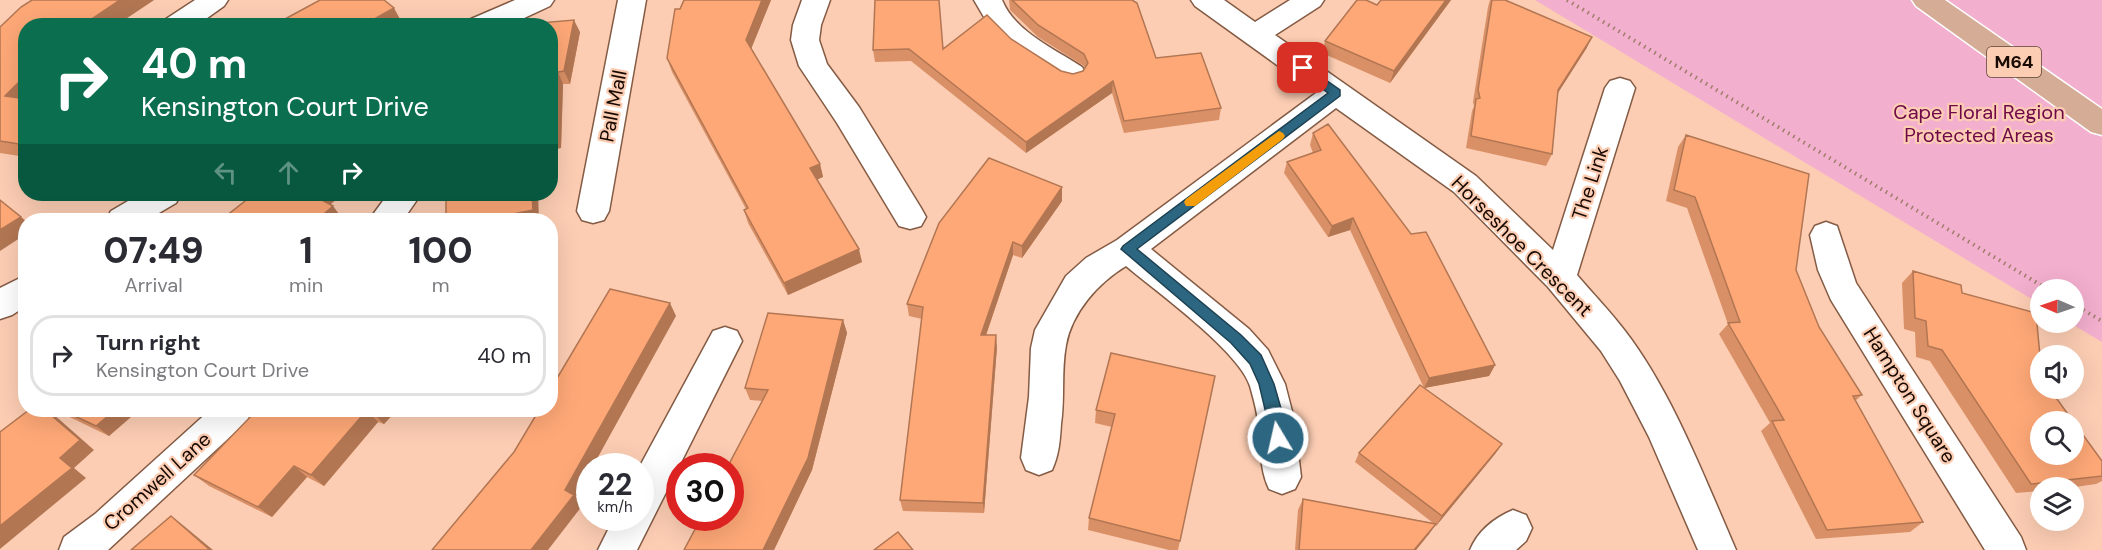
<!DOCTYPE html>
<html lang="en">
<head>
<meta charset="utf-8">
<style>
  body { margin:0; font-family:"DM Sans",sans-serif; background:#f7f7f7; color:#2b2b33; height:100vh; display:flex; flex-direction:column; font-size:22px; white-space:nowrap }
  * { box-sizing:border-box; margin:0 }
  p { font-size:20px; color:#7c7c81 }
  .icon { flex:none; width:33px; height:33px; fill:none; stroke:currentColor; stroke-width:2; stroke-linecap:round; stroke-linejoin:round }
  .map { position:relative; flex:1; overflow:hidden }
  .drawer { position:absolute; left:18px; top:213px; width:540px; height:204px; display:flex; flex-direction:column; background:#fff; border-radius:24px; box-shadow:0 6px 24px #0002 }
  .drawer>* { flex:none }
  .hud { position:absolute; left:18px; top:18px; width:540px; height:183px; border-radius:24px; box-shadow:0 6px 24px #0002; background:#0b6e4f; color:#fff; overflow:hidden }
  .needle { width:39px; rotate:272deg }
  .tools { position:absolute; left:2030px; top:279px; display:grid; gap:12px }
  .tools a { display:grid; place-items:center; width:54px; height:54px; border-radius:50%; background:#fff; box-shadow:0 6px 24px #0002; font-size:30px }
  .speed { position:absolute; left:576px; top:453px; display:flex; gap:12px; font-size:30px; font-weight:700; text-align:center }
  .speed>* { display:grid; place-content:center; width:78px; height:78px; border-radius:50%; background:#fff; box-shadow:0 6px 24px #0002; line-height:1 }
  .speed small { font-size:15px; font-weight:400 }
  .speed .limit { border:9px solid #d22; background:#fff; color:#111 }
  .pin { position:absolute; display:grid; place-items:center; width:51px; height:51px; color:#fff; margin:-26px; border-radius:12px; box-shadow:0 3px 9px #0006 }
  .me { position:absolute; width:66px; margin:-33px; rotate:351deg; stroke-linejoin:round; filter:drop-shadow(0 0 4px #0008) }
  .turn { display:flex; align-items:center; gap:21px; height:126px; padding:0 24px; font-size:27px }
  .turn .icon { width:78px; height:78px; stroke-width:2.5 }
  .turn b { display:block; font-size:42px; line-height:51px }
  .lanes { display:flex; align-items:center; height:57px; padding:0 24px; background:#0003; justify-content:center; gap:30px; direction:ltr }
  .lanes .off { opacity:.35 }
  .eta { display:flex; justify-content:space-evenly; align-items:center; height:102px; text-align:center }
  .eta b { font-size:36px; font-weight:800; line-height:42px }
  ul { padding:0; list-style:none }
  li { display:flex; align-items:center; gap:18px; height:81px; margin:0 12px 9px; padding:0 12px; border:3px solid #e1e1e2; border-radius:24px }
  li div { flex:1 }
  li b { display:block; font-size:22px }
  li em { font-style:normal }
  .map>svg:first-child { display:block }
</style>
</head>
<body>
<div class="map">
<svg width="2102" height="550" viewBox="0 0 2102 550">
  <rect width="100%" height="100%" fill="#fccdb3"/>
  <path fill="#f3afce" d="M1535,0H2102V342L2070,323L2073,322V290H2040V304Z"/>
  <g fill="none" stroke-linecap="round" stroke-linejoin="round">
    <g stroke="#845b44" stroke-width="3">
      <path id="minor" d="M195,0H228L224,6L196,26H162L166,19Z
        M515,0H554L550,6L507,26H467L471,19Z
        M618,0H646L609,211L604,220L593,223L582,220L577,211Z
        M802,0H830L821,25L819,40L827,64L859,107L921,208L926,217L921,226L910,229L899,226L837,123L799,66L791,40L793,25Z
        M974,0H1002C1015,32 1055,49 1082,67L1086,74L1082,81L1072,84L1062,81L1013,49L991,29Z
        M1191,0H1224L1255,22L1290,0H1324L1320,6L1275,35L1476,176L1553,250L1605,88L1610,81L1620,78L1630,81L1635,88L1577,275C1593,294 1610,311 1625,331C1672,392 1705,479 1736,550H1698L1649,437L1620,381L1601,351L1548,287L1454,192L1336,108L1151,249L1249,329L1268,350L1285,384L1294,419L1301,477L1295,489L1282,494L1269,489C1259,468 1261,444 1258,422C1257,410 1253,397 1250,386C1239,351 1157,292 1126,266C1098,283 1072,312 1066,345C1061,371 1065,398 1061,424C1060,440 1059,455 1052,470L1039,475L1026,470L1021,458L1029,397L1031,348L1035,330L1066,276L1086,258L1117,240L1316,93L1195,6Z
        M140,194H181L176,203L147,220H106L111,211Z
        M388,194H421L403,220H369Z
        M1826,222L1837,226L1856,283L2021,537L2026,550H1985L1831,300L1818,270L1810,235L1815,226Z
        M26,275V306L12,315L0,319V288Z
        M725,327L737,331L742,341L637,550H598L614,518H640V466L713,331Z
        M210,410H252L247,421L108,550H59L64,537L95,514Z
        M1513,510L1526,515L1532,528L1526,541L1516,550H1470C1478,531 1494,518 1513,510Z"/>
    </g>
    <g stroke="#fff" stroke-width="3">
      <path id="major" d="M1912,0H1945L2102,109V135L2091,132L1916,6Z"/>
    </g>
    <path stroke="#9f7d6b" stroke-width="4" stroke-dasharray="1.5 4.5" stroke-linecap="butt" d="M1567,0L2049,290
      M2073,304L2102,321"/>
    <use href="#minor" fill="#fff" fill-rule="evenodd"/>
    <use href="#major" fill="#d5ad96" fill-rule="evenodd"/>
  </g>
  <path fill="#da9066" d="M32,0H154L115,26H26V157L0,153V27Z
    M684,0H771L751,49L820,164L823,177L817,179L862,262L788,295L748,223L744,210L746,209L672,72L667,58L680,9Z
    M875,0L943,49L1011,39L1061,71L1073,74L1083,71L1085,68L1084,66L1038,37L1010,10L1009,0H1132L1156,58L1221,108L1219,120L1124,133L1112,93L1026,153L911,61L875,62L873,50Z
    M1451,0L1390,83L1322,53L1325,41L1377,5Z
    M1490,0H1505L1592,37L1586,49L1558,93L1552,154L1546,166L1466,148L1472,111L1474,106L1473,102L1488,7Z
    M550,26L580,32L570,84H563L561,148L550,150Z
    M1313,133L1495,365L1489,376L1424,388L1350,230L1328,237L1284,173L1287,162L1313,153L1310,145Z
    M1686,135L1796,270L1819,327L1862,395L1855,401L1923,522L1910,532L1816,539L1761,431L1770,423L1719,334L1728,324L1687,208L1666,201L1678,147Z
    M1062,187V201L1022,258L1013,255L986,335L997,347L984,513L903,511L900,500L922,319L909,316L907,304Z
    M1913,271L1962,293L2040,388L2102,461V481L2096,484L2068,488H2040V491L2016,493L1930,361L1916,357L1915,332L1904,329L1902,283Z
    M843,320L847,333L812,470L774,550H684L763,401L750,400L745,388Z
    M1215,376L1178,550H1169L1088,530L1089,518L1112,427L1095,423L1096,410Z
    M55,410H139L109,436Z
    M257,410H397L384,424L378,422L324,486L307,477L272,517L209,486L194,475Z
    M1502,444L1495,454L1436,526L1435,525L1429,534L1416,550H1295L1298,510L1303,499L1433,523L1355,462L1359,453Z"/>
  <path fill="#b27653" d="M120,0H154L115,26H81Z
    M762,0H771L749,54L746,40Z
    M1446,0H1451L1390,83L1394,71Z
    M394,8L401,21L392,26H362Z
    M574,20L580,32L570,84L564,71Z
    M1592,37L1586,49L1552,102L1558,90Z
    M558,72L563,84L561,148L550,150V137Z
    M26,75V103L5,96Z
    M1113,81L1112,93L1026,153V142Z
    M26,138V150L19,144Z
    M820,164L823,177L814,181L810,168Z
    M1062,187V201L1022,258V246Z
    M320,194H343L325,209L316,197Z
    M532,194H538L539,220H484Z
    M333,206L342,218L339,220H317Z
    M21,217L26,221V234L0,251V230Z
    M1353,218L1350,230L1328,237L1332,226Z
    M1013,242V255L982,347L981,335Z
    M859,249L862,262L788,295L784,283Z
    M670,303L676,316L593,466H590V472L576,497L582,506L548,550H531Z
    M843,320L847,333L812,470L774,550H763Z
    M996,335L997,347L984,513L983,503Z
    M1495,365L1489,376L1424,388L1429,378Z
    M45,410L52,413L94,450L74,468L86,478L0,549V526L60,458Z
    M115,410H139L109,436L96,426Z
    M367,410L378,422L324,486L311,475Z
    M376,410H397L384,424L373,413Z
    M1502,444L1495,454L1436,526L1442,516Z
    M294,466L307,477L272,517L258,507Z
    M171,516L184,526L213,550H210Z
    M1436,524L1429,534L1416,550H1414Z"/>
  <path fill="#fea877" stroke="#b27653" stroke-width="1.5" fill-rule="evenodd" d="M32,0H120L81,26H26V75L5,96L26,99V138L19,144L0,141V27L21,7Z
    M320,0H384L394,8L362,26H272Z
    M684,0H762L746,40L820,164L810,168L859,249L784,283L744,210L748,208L667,58L675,9H680Z
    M875,0H939L943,49L987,15L1011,39L1061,71L1073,74L1083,71L1088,63L1084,54L1038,25L1012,0H1132L1137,3L1156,58L1201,53L1221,108L1124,121L1113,81L1026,142L909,49L873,50Z
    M1357,0H1366L1377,5L1381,0H1446L1394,71L1325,41Z
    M1492,0H1505L1592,37L1558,90L1552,154L1471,136L1476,99L1480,98L1478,90Z
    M574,20L564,71L558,72L556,137H550V26H505Z
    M1328,124L1411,234L1426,232L1495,365L1429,378L1353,218L1332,226L1287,162L1321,150L1313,133Z
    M1686,135L1809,174L1796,270L1819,327L1862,395L1853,396L1923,522L1827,530L1772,421L1784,420L1728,323L1740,322L1695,197L1674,190Z
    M989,158L1062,187L1022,246L1013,242L981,335H996L983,503L900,500L923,307L907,304L939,223Z
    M254,194H320L316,197L333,206L317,220H221Z
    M446,194H532L533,210L484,220H446Z
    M0,200L21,217L0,230Z
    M1913,271L1961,285L1962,293L2036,313L2040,356V388H2049L2102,461V476L2031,484L1942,350L1928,346L1926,321L1915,318ZM2040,422H2073V454H2040Z
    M610,289L670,303L565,490L574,495L531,550H432L514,452L539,410H550V390Z
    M768,313L843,320L808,458L763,550H684L701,518H730V466H728L768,390L745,388Z
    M1111,353L1215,376L1180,541L1089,518L1115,414L1096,410Z
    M1420,385L1502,444L1442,516L1359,453Z
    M29,410H45L80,440L60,458L72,468L0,526V432Z
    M62,410H115L96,426Z
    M257,410H376L373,413L367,410L311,475L294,466L258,507L194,475Z
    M1303,499L1436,524L1414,550H1299Z
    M171,516L210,550H131Z
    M898,532L913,550H874Z"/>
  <path fill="#2d6680" stroke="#1d4253" stroke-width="1.5" d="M1303,64L1340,90V96L1137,249L1241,335L1261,355L1274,384L1284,419L1286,438L1284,443L1278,445L1273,443L1259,384L1250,364L1231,343L1121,249L1123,246L1328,93L1298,71L1297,68Z"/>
  <path fill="#f59e0b" d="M1279,131L1283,133L1285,136L1283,139L1195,206H1186L1184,202L1186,199Z"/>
  <g text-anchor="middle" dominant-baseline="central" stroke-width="4.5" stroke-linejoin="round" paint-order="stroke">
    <rect fill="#fccdb3" stroke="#5c4437" stroke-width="1.5" x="1987" y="47" width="54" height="30" rx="4.5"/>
    <g font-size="18" font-weight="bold" fill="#180902">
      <text x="2014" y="62">M64</text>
    </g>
    <g font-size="20" fill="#180902" stroke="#fccdb3">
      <text transform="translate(613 106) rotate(-79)">Pall Mall</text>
      <text transform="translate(1590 183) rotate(-72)">The Link</text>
      <text transform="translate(1522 246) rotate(45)">Horseshoe Crescent</text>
      <text transform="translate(1910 395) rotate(58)">Hampton Square</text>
      <text transform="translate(157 481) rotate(-42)">Cromwell Lane</text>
    </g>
    <g font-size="20" fill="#6f0849" stroke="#fccdb3">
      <text x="1979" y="112">Cape Floral Region<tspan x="1979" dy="23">Protected Areas</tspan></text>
    </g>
  </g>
</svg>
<div class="tools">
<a><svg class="needle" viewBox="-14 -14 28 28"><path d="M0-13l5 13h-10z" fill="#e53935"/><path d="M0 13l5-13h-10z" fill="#7c7c81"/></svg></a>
<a><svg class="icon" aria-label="sound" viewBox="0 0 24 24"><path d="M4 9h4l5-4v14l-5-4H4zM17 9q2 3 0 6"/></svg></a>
<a><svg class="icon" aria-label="search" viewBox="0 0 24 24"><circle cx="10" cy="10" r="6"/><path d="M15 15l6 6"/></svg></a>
<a><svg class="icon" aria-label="layers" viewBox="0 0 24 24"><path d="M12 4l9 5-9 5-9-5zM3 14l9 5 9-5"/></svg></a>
</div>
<div class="speed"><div>22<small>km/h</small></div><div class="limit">30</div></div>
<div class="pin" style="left:1303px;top:68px;background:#d93025"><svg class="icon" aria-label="arrive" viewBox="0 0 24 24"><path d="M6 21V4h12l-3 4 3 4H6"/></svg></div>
<svg class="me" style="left:1278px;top:438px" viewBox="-20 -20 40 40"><circle r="17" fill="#2d6680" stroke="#fff" stroke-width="3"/><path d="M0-11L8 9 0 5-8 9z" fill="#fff"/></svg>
<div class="hud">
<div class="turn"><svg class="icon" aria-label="right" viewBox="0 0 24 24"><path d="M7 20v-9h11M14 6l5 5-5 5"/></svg><div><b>40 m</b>Kensington Court Drive</div></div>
<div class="lanes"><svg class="icon off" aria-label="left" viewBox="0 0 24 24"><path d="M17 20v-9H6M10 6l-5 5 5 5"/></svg><svg class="icon off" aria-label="ahead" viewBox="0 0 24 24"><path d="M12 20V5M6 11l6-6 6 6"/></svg><svg class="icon" aria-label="right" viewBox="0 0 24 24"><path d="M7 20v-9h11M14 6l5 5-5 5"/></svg></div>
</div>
<section class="drawer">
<div class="eta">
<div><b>07:49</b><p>Arrival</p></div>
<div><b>1</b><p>min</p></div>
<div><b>100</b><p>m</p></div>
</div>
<ul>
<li><svg class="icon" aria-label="right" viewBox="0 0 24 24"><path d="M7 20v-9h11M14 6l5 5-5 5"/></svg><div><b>Turn right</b><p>Kensington Court Drive</p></div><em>40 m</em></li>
</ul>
</section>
</div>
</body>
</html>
